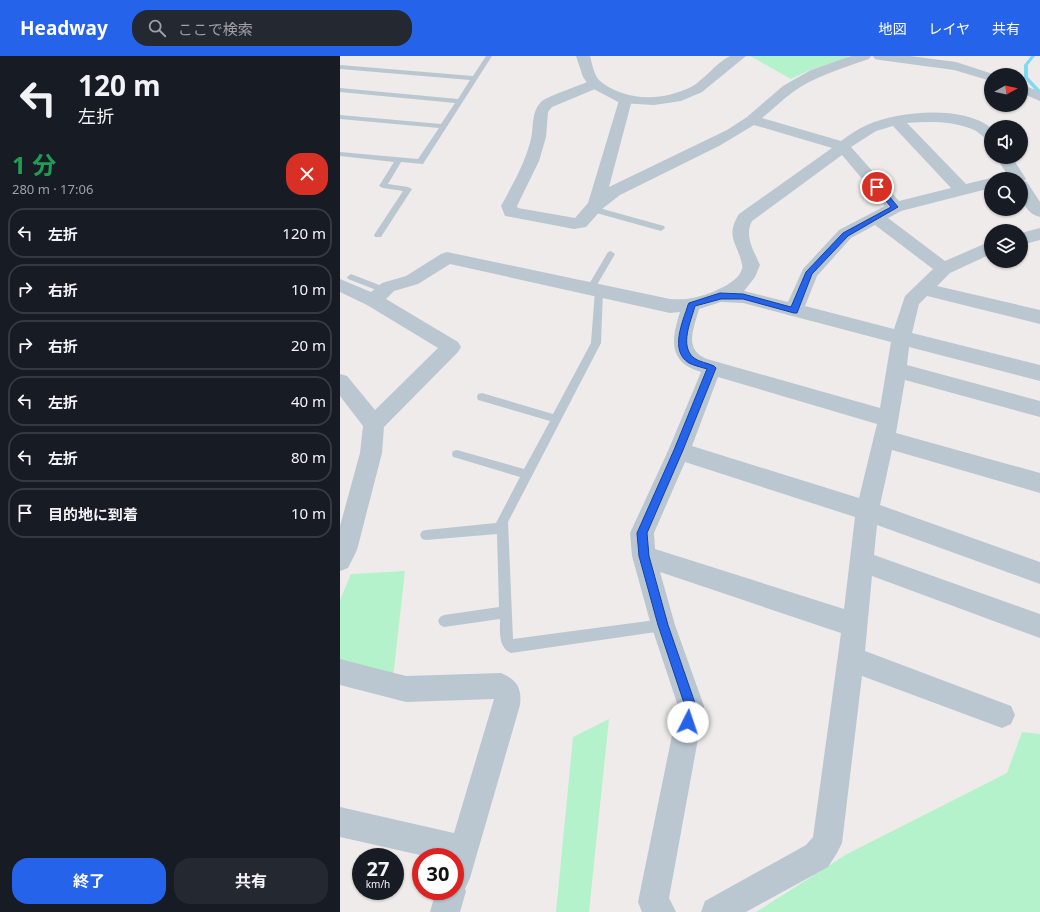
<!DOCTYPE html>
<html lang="ja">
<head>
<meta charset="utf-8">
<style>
  body { margin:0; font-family:"Noto Sans","Noto Sans JP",sans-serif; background:#242831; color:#f1f3f6; height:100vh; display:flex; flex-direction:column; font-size:15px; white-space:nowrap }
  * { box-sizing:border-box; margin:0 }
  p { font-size:13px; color:#9ea1a6 }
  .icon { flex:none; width:22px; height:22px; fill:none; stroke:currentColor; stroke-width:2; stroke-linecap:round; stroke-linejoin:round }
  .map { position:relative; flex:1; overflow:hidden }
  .side { display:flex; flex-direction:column; background:#171b24; width:340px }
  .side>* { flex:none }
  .guide { background:#171b24; color:#f1f3f6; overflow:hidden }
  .needle { width:26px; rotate:82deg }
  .tools { position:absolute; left:644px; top:12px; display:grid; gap:8px }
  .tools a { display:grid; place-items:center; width:44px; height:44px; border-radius:50%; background:#171b24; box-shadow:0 1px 3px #0004; font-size:20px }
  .speed { position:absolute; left:12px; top:792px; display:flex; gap:8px; font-size:20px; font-weight:700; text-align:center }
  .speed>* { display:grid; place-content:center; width:52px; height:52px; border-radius:50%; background:#171b24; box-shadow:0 1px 3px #0004; line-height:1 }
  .speed small { font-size:10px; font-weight:400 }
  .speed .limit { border:6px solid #d22; background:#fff; color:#111 }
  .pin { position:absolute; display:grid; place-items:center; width:34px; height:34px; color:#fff; margin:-17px; border:2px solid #fff; border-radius:50%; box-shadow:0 1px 4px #0007 }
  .me { position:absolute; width:44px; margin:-22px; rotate:4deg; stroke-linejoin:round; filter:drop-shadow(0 0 3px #0008) }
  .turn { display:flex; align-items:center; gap:14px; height:84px; padding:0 12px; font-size:18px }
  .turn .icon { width:52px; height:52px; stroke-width:2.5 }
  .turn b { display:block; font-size:28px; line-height:34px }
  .round { display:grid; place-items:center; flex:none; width:42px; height:42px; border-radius:16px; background:#242831 }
  .head { display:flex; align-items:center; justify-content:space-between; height:68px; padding:0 12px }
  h1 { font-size:24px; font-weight:700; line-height:30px; color:#1e9e55 }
  .cta { display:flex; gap:8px; margin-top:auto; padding:8px 12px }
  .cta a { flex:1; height:46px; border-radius:16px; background:#2563eb; color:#fff; font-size:16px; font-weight:700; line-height:46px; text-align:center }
  .cta a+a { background:#242831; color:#f1f3f6 }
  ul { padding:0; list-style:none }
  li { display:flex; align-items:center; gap:12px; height:50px; margin:0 8px 6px; padding:0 4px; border:2px solid #363941; border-radius:16px }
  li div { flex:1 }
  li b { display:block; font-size:15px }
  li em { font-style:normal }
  header { display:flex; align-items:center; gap:24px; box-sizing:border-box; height:56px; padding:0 20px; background:#2563eb; color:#fff }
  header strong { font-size:19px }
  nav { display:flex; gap:22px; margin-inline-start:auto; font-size:14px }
  .search { width:280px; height:36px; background:#242831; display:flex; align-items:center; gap:10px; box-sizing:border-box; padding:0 14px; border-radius:16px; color:#9ea1a6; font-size:15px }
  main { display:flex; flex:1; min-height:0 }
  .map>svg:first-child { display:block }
</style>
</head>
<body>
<header>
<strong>Headway</strong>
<div class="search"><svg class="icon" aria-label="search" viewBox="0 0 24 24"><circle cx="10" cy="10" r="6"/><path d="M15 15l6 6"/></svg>ここで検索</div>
<nav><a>地図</a><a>レイヤ</a><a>共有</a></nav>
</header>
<main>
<section class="side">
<div class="guide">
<div class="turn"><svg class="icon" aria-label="left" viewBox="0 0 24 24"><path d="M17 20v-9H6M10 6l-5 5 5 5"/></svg><div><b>120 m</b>左折</div></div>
</div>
<div class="head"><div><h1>1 分</h1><p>280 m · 17:06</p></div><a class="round" style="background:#d93025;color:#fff"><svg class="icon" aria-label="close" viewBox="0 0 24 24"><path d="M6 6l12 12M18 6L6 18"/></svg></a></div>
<ul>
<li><svg class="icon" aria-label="left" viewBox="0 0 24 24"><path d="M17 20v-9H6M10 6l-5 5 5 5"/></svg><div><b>左折</b></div><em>120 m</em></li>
<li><svg class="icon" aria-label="right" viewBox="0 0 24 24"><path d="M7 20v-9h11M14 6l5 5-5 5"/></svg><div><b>右折</b></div><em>10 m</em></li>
<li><svg class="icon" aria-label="right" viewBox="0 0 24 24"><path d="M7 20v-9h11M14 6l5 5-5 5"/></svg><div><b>右折</b></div><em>20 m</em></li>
<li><svg class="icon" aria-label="left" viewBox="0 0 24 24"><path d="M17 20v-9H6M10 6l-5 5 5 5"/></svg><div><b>左折</b></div><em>40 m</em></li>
<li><svg class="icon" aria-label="left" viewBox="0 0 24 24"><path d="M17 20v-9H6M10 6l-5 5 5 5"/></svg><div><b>左折</b></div><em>80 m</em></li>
<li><svg class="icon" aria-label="arrive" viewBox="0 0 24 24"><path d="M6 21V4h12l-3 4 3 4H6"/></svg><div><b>目的地に到着</b></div><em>10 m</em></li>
</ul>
<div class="cta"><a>終了</a><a>共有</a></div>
</section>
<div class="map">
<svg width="700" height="856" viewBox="0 0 700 856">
  <rect width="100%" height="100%" fill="#efebeb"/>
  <path fill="#b4f2cb" d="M410,0H507L509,1L470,14L451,23Z
    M65,515L53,622L0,604V544L11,518Z
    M269,663L249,856H216L233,681Z
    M682,676L700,678V856H416L507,798L667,717Z"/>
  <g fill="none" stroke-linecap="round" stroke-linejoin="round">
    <path fill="#7cdcf4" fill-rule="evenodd" d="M691,0H695L688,9V21L700,34V38H698L684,21V9Z"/>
    <path fill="#bac7d0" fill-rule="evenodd" d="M146,0H152L83,108L61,106L48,128L68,131L72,133L41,181H35L34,179L63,135L43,132L39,130L54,106L0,100V96L78,103L99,72L0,63V59L101,68L115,47L0,36V32L118,43L130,24L0,13V9L133,20Z
      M252,150L324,170L325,172L321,175L249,155V151Z
      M271,195L275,198L254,234H248L247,232L248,230L268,196Z
      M11,218L47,232L48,234L44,237L8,223L7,221Z
      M259,232L263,235L261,287L168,466L173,583L323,563L327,565L329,569L327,573L323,575L171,597C158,592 160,575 160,563L104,571L100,569L98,565L100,561L104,559L159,551L157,478L86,484L82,483L80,479L82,475L86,474L156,467L180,421L117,402L113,401L112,398L113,395L117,394L184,413L210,365L138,344L137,341L138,338L142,337L213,358L251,287L255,235Z"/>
    <path fill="#bac7d0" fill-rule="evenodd" d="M511,0H531L529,3C503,12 475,20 453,36C442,44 432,54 422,62L501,85C509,79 518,73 527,69C558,55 623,49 651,72V84C643,83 640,76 632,73C612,65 589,65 567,67L626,128L651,122L654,123H651V132L561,155L548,162L605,205L651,185V198L610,217L597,230L700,254V268L587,240L579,248L572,277L700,309V325L569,291L567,309L700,345V361L565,324L556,377L700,417V437L552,394L540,449L700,506V528L537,469L534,499L700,558V582L532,520L525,595L671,650L675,659L671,668L662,672L522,620L502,787L497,797L488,811L406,856H361L365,845L466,789L473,781L501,577L320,516L335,569L364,650L329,842L336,856H302L298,846L338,650L311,569L292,500L290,477L328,395L361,316C328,306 331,284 340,256L330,257L110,208L78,228L54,235L46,243L118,286L121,291L118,296L44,371L42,397L17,494L8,512L0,515V470L20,397L23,370L0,340V318L7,320L35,354L98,292L27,249L0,236V223L31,236L42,227L66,220L101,198L107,196L330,243C337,243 345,244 352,242C365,240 406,226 402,208C397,186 385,181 399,158L492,92L414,69L379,90L280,139L262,153L246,171L234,173L171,161L165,160L161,150C173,128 185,107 191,83C194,70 191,55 202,45C209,40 240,29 250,25L255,24L260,25L262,28L260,31L212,51L208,56L206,81L199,105L177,150L178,152L235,162L248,147L280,41L285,40L290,41L292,44L269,131L387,74L407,61L443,30L471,14ZM553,70L611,132L559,145L511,91L536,75ZM502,99L545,150L499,174L463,213L448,246L404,235L415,221L420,209C414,195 404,180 412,165ZM535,169L593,213L565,240L554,273L465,250L477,220L511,182ZM381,246L403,247L551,286L540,352L367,303C343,294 354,272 359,253ZM378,321L537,368L519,442L352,390ZM345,406L515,461L504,553L315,493L314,477Z
      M533,0H570L616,6L656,19H651V25L614,14L540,4L535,3Z
      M681,28L700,36V45L681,37Z
      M656,101H672L686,123L684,125L687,126L700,146V161C682,157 681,138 681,123H670Z
      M700,172V184L681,189V177Z
      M0,603L66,620L161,617C177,624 182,632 180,649L130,822L125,833L126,835L120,856H90L96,835H115V801H89L0,781V751L114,777L154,643L66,646L0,629Z"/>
    <path fill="#bac7d0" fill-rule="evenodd" d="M236,0H250C252,7 254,20 260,25C286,46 323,45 351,31C364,24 377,6 390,0C394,0 401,0 406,0L362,36L341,45L314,49L280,47L250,31L243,21Z"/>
  </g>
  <path fill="#2563eb" stroke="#184099" d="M535,129H540L558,151L508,180L472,218L457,257H454L403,243H381L355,250C351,265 339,290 354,302C359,306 368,307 374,310L376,312L343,394L307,477L309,500L328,569L356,650L352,669L348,671L344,669L342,666L345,650L318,569L299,500L297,477L334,394L367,313C361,311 355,310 349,307C329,295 343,265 348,249L349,247L380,237L403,238L451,251L466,216L503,177L551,151L535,132Z"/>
</svg>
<div class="tools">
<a><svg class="needle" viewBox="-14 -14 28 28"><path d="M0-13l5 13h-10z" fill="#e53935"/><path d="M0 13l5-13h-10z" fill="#9ea1a6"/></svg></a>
<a><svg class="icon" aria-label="sound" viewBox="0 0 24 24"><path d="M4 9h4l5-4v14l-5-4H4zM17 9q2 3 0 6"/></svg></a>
<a><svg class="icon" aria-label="search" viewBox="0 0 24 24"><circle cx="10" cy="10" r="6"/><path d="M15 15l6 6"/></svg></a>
<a><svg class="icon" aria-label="layers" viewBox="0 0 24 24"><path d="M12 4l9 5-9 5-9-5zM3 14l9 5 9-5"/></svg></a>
</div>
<div class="speed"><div>27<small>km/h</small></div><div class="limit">30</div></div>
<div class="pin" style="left:537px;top:131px;background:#d93025"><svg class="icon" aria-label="arrive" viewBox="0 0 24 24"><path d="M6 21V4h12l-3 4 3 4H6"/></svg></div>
<svg class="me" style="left:348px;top:666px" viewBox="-20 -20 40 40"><circle r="19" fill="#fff"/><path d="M0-13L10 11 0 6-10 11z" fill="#2563eb"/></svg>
</div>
</main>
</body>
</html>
